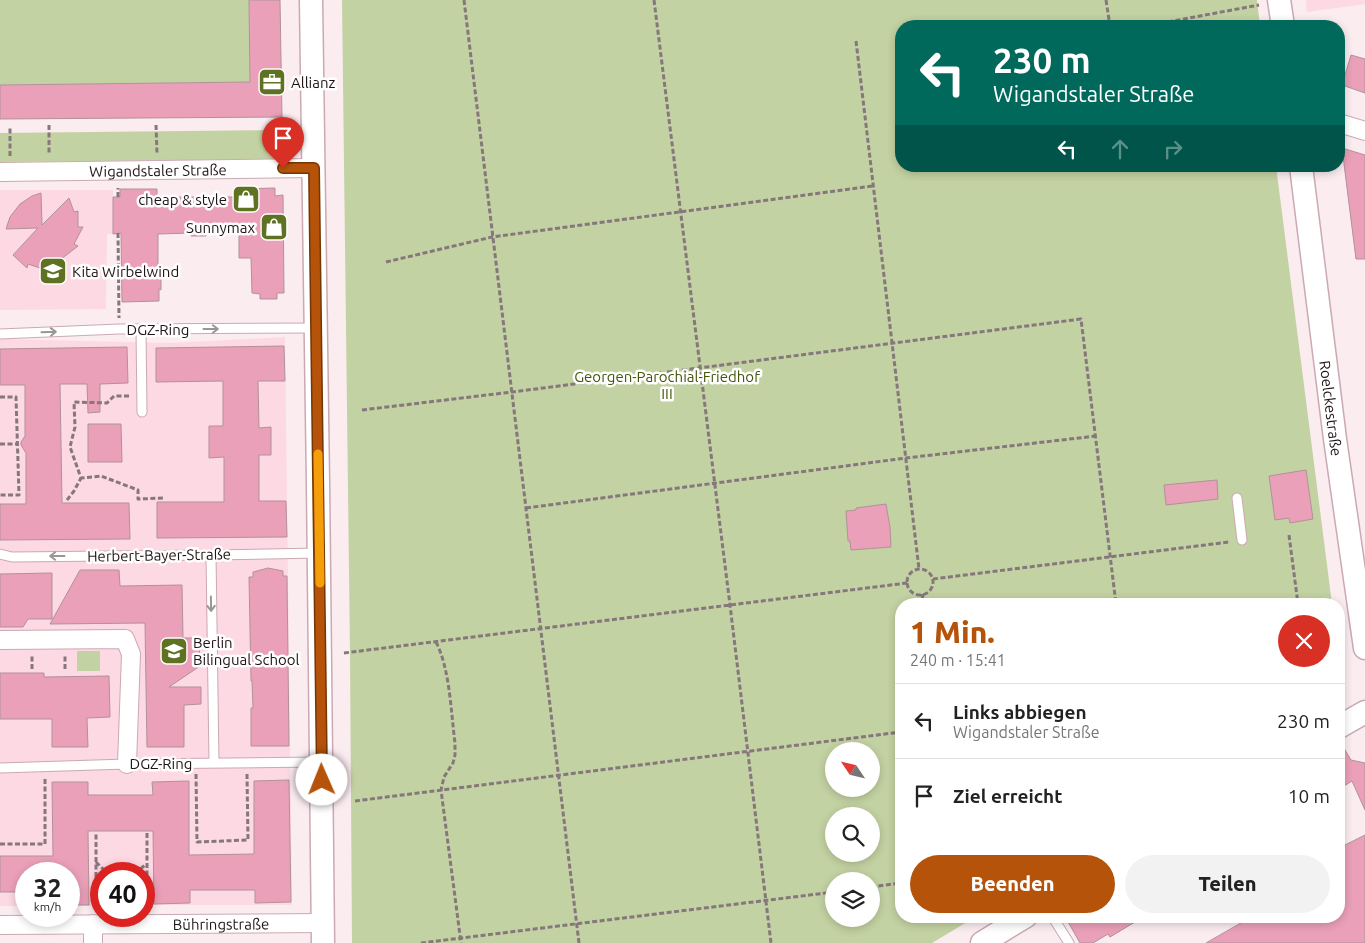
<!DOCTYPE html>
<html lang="de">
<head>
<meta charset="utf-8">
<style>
  body { margin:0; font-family:Ubuntu,sans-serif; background:#f2f2f2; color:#222; height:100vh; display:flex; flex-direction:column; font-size:19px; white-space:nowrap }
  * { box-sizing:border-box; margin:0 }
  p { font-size:16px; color:#767676 }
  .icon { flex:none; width:28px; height:28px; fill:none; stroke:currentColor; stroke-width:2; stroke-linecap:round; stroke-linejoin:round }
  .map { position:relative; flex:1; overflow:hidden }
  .drawer { position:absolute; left:895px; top:598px; width:450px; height:325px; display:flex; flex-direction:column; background:#fff; border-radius:20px; box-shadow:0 2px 8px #0003 }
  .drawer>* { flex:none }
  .banner { position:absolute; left:895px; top:20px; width:450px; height:152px; border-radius:20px; box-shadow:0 2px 8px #0003; background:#00695c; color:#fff; overflow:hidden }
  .needle { width:32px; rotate:305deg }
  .buttons { position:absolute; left:825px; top:742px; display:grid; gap:10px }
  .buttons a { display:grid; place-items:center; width:55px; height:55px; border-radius:50%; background:#fff; box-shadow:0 2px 8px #0003; font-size:25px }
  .speed { position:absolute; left:15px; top:862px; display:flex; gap:10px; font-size:25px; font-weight:700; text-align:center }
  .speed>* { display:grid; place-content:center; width:65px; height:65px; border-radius:50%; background:#fff; box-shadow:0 2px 8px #0003; line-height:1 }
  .speed small { font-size:12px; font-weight:400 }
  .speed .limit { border:8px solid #d22; background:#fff; color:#111 }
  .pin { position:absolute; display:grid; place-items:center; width:42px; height:42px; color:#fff; margin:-51px -21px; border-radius:50% 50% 50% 0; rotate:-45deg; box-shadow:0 0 5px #0007 }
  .pin .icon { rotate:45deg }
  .me { position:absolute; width:55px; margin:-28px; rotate:359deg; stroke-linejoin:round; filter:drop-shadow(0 0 4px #0008) }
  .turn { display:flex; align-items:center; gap:18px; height:105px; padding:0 15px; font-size:22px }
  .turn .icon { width:65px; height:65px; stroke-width:2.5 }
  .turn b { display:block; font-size:35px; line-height:42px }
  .lanes { display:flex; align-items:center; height:48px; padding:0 15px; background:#0003; justify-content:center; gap:25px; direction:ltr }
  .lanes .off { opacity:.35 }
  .round { display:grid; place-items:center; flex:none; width:52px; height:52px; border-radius:26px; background:#f2f2f2 }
  .summary { display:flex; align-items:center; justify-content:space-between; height:85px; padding:0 15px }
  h1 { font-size:30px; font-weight:800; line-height:38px; color:#b45309 }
  .primary-button { display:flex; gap:10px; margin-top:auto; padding:10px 15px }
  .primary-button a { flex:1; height:58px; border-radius:30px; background:#b45309; color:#fff; font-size:20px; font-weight:800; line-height:58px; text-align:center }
  .primary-button a+a { background:#f2f2f2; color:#222 }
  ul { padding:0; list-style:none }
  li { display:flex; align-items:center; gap:15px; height:75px; padding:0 15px; border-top:1px solid #e0e0e0 }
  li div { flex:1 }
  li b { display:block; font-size:19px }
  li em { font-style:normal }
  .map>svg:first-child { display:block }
</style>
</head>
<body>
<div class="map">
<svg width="1365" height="943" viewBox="0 0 1365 943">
  <rect width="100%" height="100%" fill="#fbecf0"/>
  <path fill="#fcd9e3" d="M1306,0H1365V4L1307,12Z
    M0,190H113V234H107L106,309L0,310Z
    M285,337L292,905H144V874H101V906H69V874H26V906H0V339L171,343Z"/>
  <path fill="#c3d2a2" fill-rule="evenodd" d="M0,0H249L250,80L253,88L242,82L0,85Z
    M342,0H1257L1260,26H901V166H1276L1332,604H901V916H977L932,943H352L350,653ZM834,751H871V789H834ZM834,816H871V854H834ZM834,881H871V919H834Z
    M281,130L282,159L0,162V133Z
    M77,651H100V671H77Z
    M1339,654L1344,695L1339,698Z"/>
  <path fill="#eaa0b8" stroke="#b1919a" d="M249,0H280L282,117L0,119V85L250,82Z
    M1351,55L1365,59V93L1342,85Z
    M1342,148L1365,155V259H1356Z
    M275,188V196L283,195L284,293H277V299H260V294L252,293L251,258H239V232L206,233V236H191V233L158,234V268H161V290L159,289V301L122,302L121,233L113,234V197H120V189H157V197H239V189Z
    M41,193L42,225L69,198L74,212L78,211V227H83L74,244L78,246L56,263L46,264V270L28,264L27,268L13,255L38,228L6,229L10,217L20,204L32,196Z
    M284,346L285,381H258L259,428L271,427V455H259V501H286L287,537L157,538V502H224V457L209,458V426H223V381L156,382V348Z
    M127,347L128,383L100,384V412L88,413L87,384H60L62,503H129L130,539L0,540V504H26V453L21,445V442L25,436V385H0V349Z
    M88,424H121L122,462H88Z
    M1306,470L1313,519L1290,523L1289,518L1275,520L1269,476Z
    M1217,480L1218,499L1166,505L1164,485Z
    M886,504L890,527L891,547L851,550L850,541H848L846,511L856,510V508Z
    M268,568L283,571V576H287L289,746H251V708H253L252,681H251L249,577H253V572Z
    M80,570H119L120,586L182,585L183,638H199L200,666L169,687H201V704L184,705V747H147L145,623L50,624Z
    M52,573V619H28L23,627H0V574Z
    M0,673H44V677L109,676L110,717L87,718L88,747H52V719H0Z
    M1339,740L1351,760L1365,763V810L1352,781L1339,789Z
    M289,780L291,902L255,903V890H190V903L154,904L153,831H88L89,905H69V874H26V892H0V856H53L52,782H88V795H153L152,782L189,781V855L254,854V781Z
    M1365,835V943H1206L1253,916H1339V848Z
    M1075,916H1145L1110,937L1108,934L1093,943H1080L1067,920Z"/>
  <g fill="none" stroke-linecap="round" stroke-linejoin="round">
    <g stroke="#cba9b3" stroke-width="11">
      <path id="service" d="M141,329L142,412
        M0,334L119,329L315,328
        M1237,498L1242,540
        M0,554L12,557L211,555L319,553
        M211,555L214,763
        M0,768L127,764L321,762
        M1052,916L1069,943"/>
    </g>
    <g stroke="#cba9b3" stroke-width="20">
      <g id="minor">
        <path d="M1339,123L1365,131"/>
        <path id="s1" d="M0,172L314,168"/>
        <path d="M0,640L125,639L131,654L127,764"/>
        <path d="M93,924V943"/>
        <path id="s2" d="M0,925L322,923"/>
      </g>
    </g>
    <g stroke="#cba9b3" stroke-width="25">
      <g id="tertiary">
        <path d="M311,0L318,483L323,943"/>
        <path d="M1279,0L1283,26"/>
        <path id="s3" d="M1301,166L1335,439L1365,648"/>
        <path d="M1339,727L1365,712"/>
        <path d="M982,943L1026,916"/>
      </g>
    </g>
    <path stroke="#85777b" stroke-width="3" stroke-dasharray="5 2.5" stroke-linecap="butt" d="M464,0L579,943
      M654,0L730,605L771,943
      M1106,0L1110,26
      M1146,26L1259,5
      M856,41L919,569
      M49,125V154
      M156,125L157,153
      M10,156V126
      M118,197V188
      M118,233L119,318
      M386,262L492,237L873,186
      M129,396H114L107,403L74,402L75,427L70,447L81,478L101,476L138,490V499L165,498
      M0,397H16L19,495H0
      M362,410L512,392L1081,319L1116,604
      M0,444H17
      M67,500L74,491L81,478
      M526,508L906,458L1096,436
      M1289,535L1298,604
      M907 582a13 13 0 1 1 26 0a13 13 0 1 1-26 0Z
      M933,579L1229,542
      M922,594L924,604
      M436,642C450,669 451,713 455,743V755L453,763L444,777L441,790L461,943
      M344,653L907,583
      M32,669V655
      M65,669V655
      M196,774L197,842L248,840L247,774
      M355,801L901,732
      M147,833V907
      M0,844H45V779
      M96,862L108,874
      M135,874L146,864
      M871,887L901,883
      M96,907V833
      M421,943L834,892"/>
    <use href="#service" stroke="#fff" stroke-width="9"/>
    <use href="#minor" stroke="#fff" stroke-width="18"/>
    <use href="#tertiary" stroke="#fff" stroke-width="22"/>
  </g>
  <defs><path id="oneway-shaft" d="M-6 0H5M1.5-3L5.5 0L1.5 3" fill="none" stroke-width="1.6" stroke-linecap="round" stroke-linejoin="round" transform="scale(1.25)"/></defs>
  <g stroke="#9b9597">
    <use href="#oneway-shaft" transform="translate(211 329)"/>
    <use href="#oneway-shaft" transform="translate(49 332) rotate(-2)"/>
    <use href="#oneway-shaft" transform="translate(57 556) rotate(180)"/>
    <use href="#oneway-shaft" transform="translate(211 604) rotate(89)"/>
  </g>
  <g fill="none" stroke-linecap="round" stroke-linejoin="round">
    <g stroke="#753606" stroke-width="12">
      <path id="route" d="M283,168H314L322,780"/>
    </g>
    <use href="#route" stroke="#b45309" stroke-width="9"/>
    <path stroke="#f59e0b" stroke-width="9" d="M318,454L320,583"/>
  </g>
  <defs>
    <g id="office-square" transform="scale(1.4375)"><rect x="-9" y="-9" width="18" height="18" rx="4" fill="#5e7222" stroke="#fefefe"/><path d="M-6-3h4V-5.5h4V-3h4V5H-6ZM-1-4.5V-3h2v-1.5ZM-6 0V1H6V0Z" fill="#fff"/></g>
    <g id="shop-square" transform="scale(1.4375)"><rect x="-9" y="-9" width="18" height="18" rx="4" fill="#5e7222" stroke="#fefefe"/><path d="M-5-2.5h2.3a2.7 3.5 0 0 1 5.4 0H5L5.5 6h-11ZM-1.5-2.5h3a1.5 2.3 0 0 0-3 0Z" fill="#fff"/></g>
    <g id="school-square" transform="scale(1.4375)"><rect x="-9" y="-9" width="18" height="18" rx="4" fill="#5e7222" stroke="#fefefe"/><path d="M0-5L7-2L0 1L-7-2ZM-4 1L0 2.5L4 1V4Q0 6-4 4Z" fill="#fff"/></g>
  </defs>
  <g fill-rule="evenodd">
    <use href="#office-square" x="272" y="82"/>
    <use href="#shop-square" x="246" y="199"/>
    <use href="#shop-square" x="274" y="227"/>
    <use href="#school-square" x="53" y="271"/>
    <use href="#school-square" x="174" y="651"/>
  </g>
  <g text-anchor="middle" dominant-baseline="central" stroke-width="5" stroke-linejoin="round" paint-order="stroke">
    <g font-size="15" fill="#201417" stroke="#fefefe" text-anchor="start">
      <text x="291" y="82">Allianz</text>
      <text x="227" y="199" text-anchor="end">cheap &amp; style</text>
      <text x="255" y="227" text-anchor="end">Sunnymax</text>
      <text x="72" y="271">Kita Wirbelwind</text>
      <text x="193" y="642">Berlin<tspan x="193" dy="17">Bilingual School</tspan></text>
    </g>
    <g font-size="15" fill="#201417" stroke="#fefefe">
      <text stroke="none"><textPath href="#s1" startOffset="158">Wigandstaler Straße</textPath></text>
      <text x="158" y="329">DGZ-Ring</text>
      <text stroke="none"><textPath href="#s3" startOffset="244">Roelckestraße</textPath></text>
      <text transform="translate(159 555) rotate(-1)">Herbert-Bayer-Straße</text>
      <text x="161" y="763">DGZ-Ring</text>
      <text stroke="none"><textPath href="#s2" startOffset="221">Bühringstraße</textPath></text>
    </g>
    <g font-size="15" fill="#45560b" stroke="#fefefe">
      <text x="667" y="376">Georgen-Parochial-Friedhof<tspan x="667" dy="17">III</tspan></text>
    </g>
  </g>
</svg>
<div class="buttons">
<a><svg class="needle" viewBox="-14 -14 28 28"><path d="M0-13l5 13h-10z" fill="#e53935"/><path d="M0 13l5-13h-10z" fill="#767676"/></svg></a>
<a><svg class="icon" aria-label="search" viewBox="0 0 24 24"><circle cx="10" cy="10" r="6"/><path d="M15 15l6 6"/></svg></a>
<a><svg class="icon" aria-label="layers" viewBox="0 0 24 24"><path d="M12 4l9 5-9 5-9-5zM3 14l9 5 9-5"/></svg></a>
</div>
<div class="speed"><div>32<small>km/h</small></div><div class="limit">40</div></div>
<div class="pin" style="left:283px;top:168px;background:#d93025"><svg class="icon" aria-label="arrive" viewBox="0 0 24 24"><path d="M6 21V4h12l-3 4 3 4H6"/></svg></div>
<svg class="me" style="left:322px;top:780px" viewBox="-20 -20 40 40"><circle r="19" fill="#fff"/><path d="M0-13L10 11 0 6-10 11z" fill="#b45309"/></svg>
<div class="banner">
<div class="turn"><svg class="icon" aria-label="left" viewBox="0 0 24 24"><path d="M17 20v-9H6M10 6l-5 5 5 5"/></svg><div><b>230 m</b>Wigandstaler Straße</div></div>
<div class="lanes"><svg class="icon" aria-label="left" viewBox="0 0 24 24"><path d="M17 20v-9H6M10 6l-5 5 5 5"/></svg><svg class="icon off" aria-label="ahead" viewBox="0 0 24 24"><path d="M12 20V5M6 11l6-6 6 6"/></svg><svg class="icon off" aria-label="right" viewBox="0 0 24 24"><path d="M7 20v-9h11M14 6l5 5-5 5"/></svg></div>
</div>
<section class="drawer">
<div class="summary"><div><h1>1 Min.</h1><p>240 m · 15:41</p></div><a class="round" style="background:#d93025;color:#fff"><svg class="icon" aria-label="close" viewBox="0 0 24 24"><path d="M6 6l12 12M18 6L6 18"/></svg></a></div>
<ul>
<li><svg class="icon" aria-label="left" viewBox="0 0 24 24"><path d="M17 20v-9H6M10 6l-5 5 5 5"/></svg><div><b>Links abbiegen</b><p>Wigandstaler Straße</p></div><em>230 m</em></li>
<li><svg class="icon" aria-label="arrive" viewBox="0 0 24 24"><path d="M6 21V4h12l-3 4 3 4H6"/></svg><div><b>Ziel erreicht</b></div><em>10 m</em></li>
</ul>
<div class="primary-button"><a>Beenden</a><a>Teilen</a></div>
</section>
</div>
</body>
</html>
